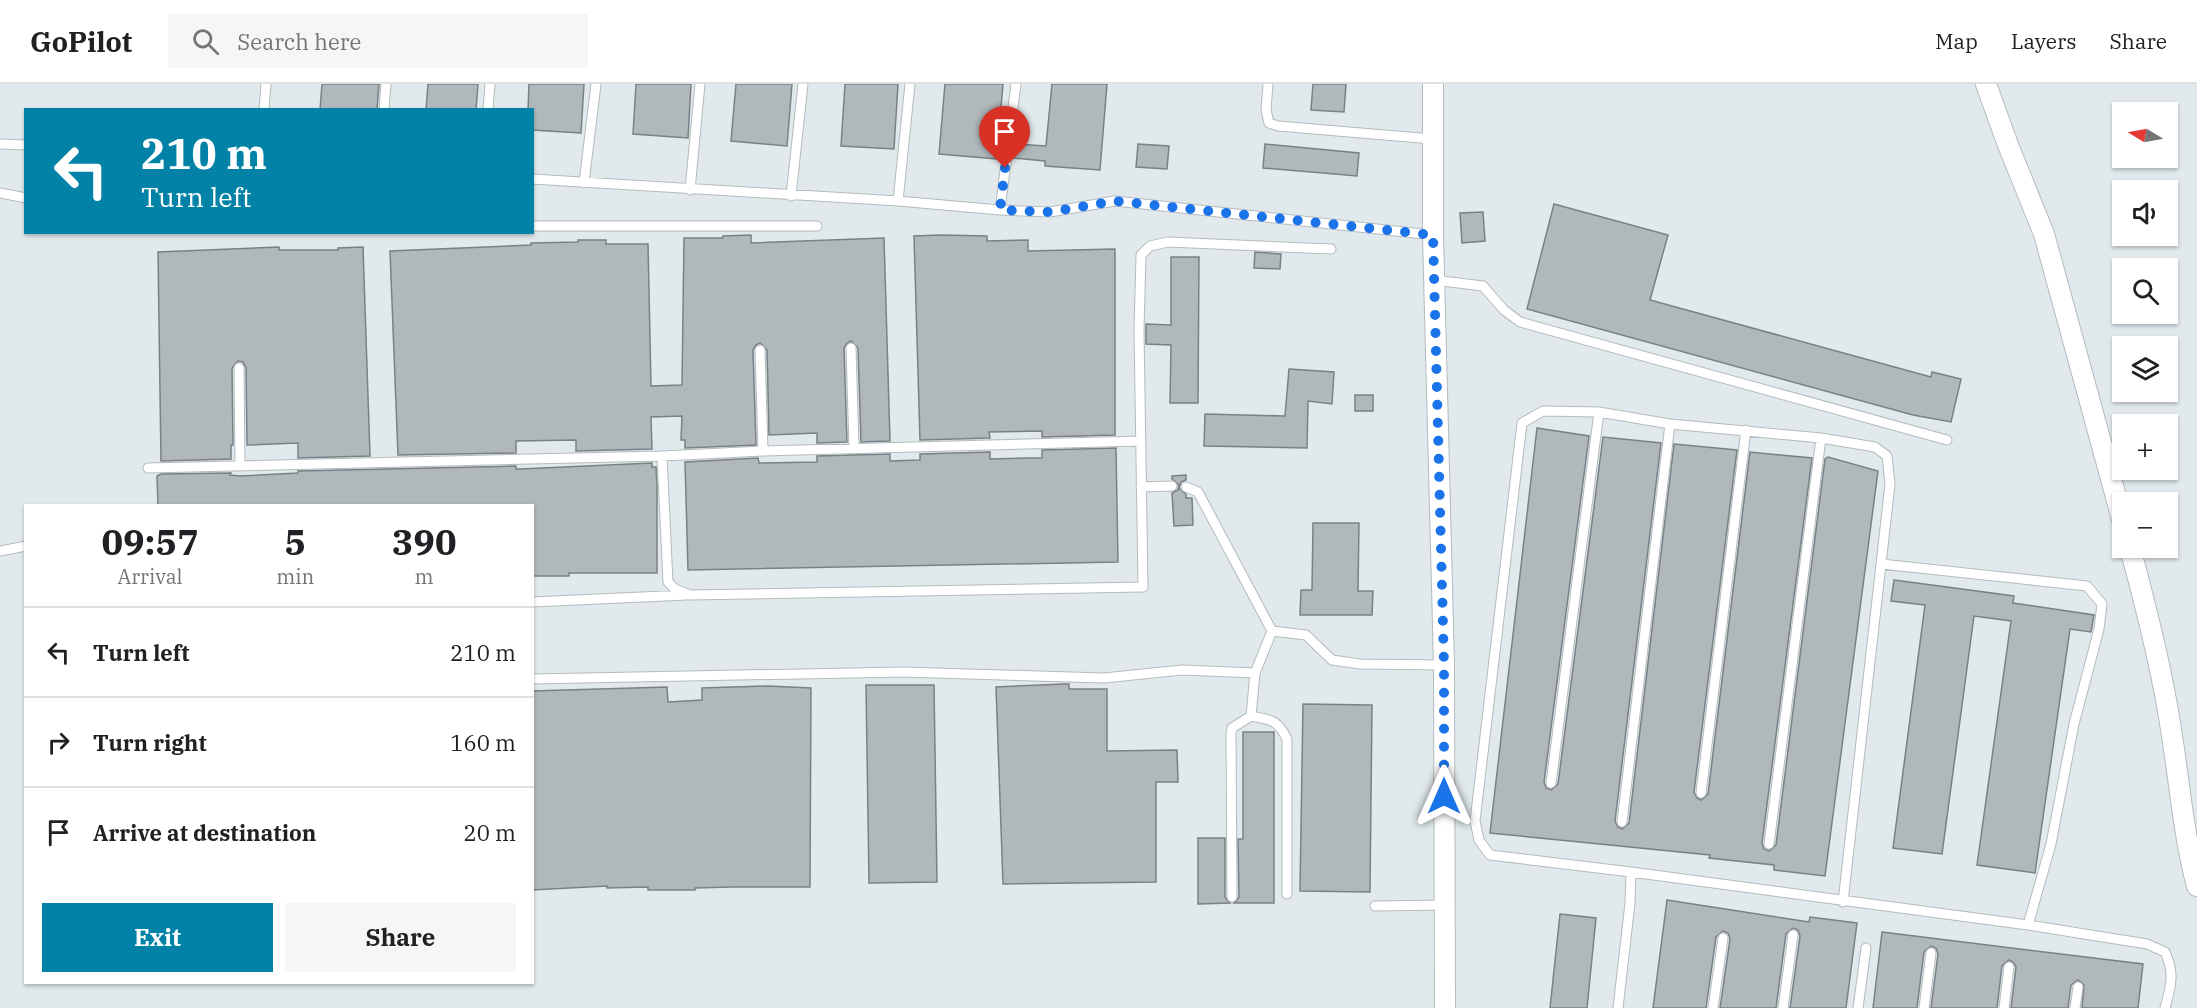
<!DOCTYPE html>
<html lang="en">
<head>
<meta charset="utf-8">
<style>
  body { margin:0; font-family:"IBM Plex Serif",serif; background:#f6f6f6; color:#202124; height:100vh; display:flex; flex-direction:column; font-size:22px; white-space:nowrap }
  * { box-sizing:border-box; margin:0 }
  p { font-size:20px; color:#757577 }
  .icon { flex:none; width:33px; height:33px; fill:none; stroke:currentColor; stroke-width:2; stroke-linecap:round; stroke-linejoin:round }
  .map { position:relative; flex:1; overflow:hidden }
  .details { position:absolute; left:24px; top:420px; width:510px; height:480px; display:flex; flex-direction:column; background:#fff; border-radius:0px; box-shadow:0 2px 4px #0004 }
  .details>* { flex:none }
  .guide { position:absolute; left:24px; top:24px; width:510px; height:126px; border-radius:0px; box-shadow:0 2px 4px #0004; background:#0182a6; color:#fff; overflow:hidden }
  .needle { width:39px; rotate:280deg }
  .fabs { position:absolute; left:2112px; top:18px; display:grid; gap:12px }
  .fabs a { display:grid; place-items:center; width:66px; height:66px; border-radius:0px; background:#fff; box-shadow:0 2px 4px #0004; font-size:30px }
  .pin { position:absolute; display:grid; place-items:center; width:51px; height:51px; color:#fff; margin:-62px -26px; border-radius:50% 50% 50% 0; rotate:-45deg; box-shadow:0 0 6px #0007 }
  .pin .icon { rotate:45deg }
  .me { position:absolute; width:66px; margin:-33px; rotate:0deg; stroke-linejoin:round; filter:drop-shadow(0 0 4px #0008) }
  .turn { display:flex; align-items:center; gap:21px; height:126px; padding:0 18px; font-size:27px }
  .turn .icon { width:78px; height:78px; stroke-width:2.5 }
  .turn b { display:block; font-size:42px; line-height:51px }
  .eta { display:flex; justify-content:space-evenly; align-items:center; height:102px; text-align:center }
  .eta b { font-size:36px; font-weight:700; line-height:42px }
  .primary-button { display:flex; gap:12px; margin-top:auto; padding:12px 18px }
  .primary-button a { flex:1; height:69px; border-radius:0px; background:#0182a6; color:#fff; font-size:24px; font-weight:700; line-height:69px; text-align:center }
  .primary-button a+a { background:#f6f6f6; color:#202124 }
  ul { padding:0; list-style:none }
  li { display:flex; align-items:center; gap:18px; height:90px; padding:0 18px; border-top:2px solid #e0e0e0 }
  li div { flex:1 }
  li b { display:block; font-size:22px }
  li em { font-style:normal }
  header { display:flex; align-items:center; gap:36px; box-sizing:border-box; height:84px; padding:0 30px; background:#fff; border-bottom:2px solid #e0e0e0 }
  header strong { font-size:28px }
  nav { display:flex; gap:33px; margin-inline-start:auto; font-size:21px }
  .search { width:420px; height:54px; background:#f6f6f6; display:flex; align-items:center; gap:15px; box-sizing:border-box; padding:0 21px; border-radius:0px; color:#757577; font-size:22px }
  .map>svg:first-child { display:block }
</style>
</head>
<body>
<header>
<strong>GoPilot</strong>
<div class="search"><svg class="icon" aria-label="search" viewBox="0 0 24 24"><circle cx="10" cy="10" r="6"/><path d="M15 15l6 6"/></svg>Search here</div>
<nav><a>Map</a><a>Layers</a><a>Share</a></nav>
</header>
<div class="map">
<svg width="2197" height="924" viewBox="0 0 2197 924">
  <rect width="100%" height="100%" fill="#e1e9ed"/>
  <path fill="#b0b8bb" stroke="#798184" stroke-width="1.5" d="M322,0H379L377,26H320Z
    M428,0H478L476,26H426Z
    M529,0H584L581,49L532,46V26H528Z
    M636,0H691L688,54L633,50Z
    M736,0H792L787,62L731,57Z
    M845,0H898L894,65L841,62Z
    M945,0H1003L998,58L1002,59L1000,73L997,75L939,70Z
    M1052,0H1107L1100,86L1045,82V77L1013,74L1015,60L1046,62Z
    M1313,0H1346L1344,28L1311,26Z
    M1138,60L1169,62L1167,85L1136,83Z
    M1265,60L1359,69L1357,92L1263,84Z
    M1554,120L1668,151L1650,216L1931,293L1932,288L1961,295L1951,338L1913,331L1527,225Z
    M1483,128L1485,157L1462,159L1460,129Z
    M751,151V159L884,154L890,357L861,358L858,264L851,257L847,259L844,264L847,358L817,359V349L769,351L767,266L760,259L756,261L753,266L756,361L685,364V356H681L682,332L651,333L652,365L576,367V356L516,357V369L398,371L390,167L531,161V159L578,158V156H606V160H648L651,302L682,301L684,154H723V152Z
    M941,151L987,152V157L1028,156V167L1115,165V351L1042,353V347L989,348L990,354L920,356L914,152Z
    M279,163V166H338V164L363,163L370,372L298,374V359L247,361L246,284L243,278L238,277L232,284L233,361H231V375L161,377L158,168Z
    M1255,168L1281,170L1280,185L1254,184Z
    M1171,173H1199L1198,319H1170L1171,261L1146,260V240L1171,241Z
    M1289,285L1334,288L1332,320L1308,317L1307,364L1204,362L1205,330L1285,332Z
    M1355,311H1373V327H1355Z
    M1537,344L1589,352L1544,698L1546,704L1551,706L1558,700L1603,353L1661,359L1615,737L1618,743L1622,745L1629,739L1674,360L1737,366L1694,708L1697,714L1701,716L1708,710L1750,368L1812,374L1762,759L1764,765L1769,767L1776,761L1825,375L1828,373L1878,387L1825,792L1774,786V781L1709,774L1710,771L1490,749Z
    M1116,364L1118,478L688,486L685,378L758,374L759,379L817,378V372L890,370V377L920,376V370L990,368V375L1026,374H1042V366Z
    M652,379V383H656L657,402V489H569V492H532V422H158L157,392L161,390L231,389L230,391L240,392L298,389V387L516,382V385H520Z
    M1186,391V396L1181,398L1179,404L1186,410V414H1192L1193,441L1174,442L1172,409L1178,406L1179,401L1172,395V392Z
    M1313,439H1359L1358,507H1373L1372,531H1300L1301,506H1312Z
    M1894,496L2014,512L2013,519L2094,531L2091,548L2070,545L2035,789L1977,781L2011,537L1974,532L1942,770L1893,764L1925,521L1891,517Z
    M1064,600H1069V605H1107V667L1177,666L1178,698H1156V798L1003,800L996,603Z
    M866,601H934L937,798L869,799Z
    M768,602L811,604L810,803H731L695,804V806H648V803L607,804V802L532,806V607L667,603L668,618L702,616V604Z
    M1303,620L1372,621L1370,808L1300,807Z
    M1243,648H1274V819H1234L1239,813L1238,755H1243Z
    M1198,754H1225V813L1230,819L1198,820Z
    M1667,816L1809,838L1810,833L1857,839L1846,924H1790L1800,852L1798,846L1793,844L1786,850L1776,924H1720L1730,855L1728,849L1723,847L1716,853L1706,924H1653Z
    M1560,830L1596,834L1587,924H1550Z
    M1882,848L2143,880L2138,924H2082L2084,901L2078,896L2071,901L2068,924H2011L2016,883L2013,878L2009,876L2002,882L1997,924H1931L1938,870L1936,864L1931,862L1924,868L1917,924H1873Z"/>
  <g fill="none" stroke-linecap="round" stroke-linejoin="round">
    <g stroke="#b3bbbf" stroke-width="11">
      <path id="lane" d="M1268,0L1266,26L1269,39L1278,42L1432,55
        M264,26L266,0
        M384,26L386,0
        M488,26L490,0
        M0,60L26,61
        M532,95L898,117L1000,126L1050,128L1115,117L1433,151
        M584,99L596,0
        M690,106L700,0
        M0,109L26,114
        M791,112L803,0
        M898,117L910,0
        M1000,126L1016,0
        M532,142H817
        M1434,196L1483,202L1504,226L1520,238L1947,356
        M851,264L854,365
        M760,266L763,367
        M239,284L240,382
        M662,372L763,367L1141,357
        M148,384L662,372L668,498L675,505L690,511L1143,503L1139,246L1141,171L1150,162L1168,158L1331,165
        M1141,403L1172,402
        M1186,403L1198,408L1272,547
        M0,467L26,462
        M1881,480L2087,502L2102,520L2099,545L2074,640L2051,760L2028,841
        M532,518L686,511
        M532,595L903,588L1104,594L1182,586L1255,589L1272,547L1306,551L1332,576L1360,580L1444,581
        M1251,632C1271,636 1277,635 1287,655V810
        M1551,699L1599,328
        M1701,709L1746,346
        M1622,738L1670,340
        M1769,760L1821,354
        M1631,788L1490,771L1479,756L1475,737L1522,339L1543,327L1599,328L1670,340L1821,354L1875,363L1887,372L1890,400L1843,818
        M1232,813L1231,649L1232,644L1251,632L1255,589
        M1375,822L1445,821
        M1618,924L1630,819L1631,788L2028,841L2147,860L2165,868C2175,890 2171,901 2165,924
        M1713,924L1723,854
        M1783,924L1793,851
        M1858,924L1866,864
        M1924,924L1931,869
        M2004,924L2009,883
        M2075,924L2078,903"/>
    </g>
    <g stroke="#b3bbbf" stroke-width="22">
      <path id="street" d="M1433,0V151L1444,581L1445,924
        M1986,0L2008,61L2044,150L2122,435
        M2130,464C2147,526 2163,589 2172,652C2180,703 2184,753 2197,802"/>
    </g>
    <use href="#lane" stroke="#fff" stroke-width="9"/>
    <use href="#street" stroke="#fff" stroke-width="20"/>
  </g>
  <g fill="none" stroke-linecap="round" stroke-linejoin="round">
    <path stroke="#1a73e8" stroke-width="10" stroke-dasharray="0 18" d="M1005,84L1000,126L1050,128L1115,117L1433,151L1444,581V712"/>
  </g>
</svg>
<div class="fabs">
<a><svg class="needle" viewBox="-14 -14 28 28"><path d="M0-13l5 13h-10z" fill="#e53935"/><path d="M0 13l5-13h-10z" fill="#757577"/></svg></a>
<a><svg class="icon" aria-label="sound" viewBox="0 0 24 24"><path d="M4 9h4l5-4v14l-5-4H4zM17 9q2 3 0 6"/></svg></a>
<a><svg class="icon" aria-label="search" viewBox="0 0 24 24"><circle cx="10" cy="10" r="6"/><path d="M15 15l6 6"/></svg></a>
<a><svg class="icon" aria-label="layers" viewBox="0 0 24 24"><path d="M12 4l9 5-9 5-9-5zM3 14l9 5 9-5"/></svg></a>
<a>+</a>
<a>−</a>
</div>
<div class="pin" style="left:1005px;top:84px;background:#d93025"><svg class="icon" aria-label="arrive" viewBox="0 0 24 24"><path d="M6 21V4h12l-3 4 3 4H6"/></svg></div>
<svg class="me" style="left:1444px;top:712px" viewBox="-20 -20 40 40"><path d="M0-17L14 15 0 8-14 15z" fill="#1a73e8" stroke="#fff" stroke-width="4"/></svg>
<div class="guide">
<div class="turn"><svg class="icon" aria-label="left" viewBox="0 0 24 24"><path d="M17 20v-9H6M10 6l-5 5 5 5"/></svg><div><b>210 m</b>Turn left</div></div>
</div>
<section class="details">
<div class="eta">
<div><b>09:57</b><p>Arrival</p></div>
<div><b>5</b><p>min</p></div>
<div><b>390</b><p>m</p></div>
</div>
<ul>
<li><svg class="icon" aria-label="left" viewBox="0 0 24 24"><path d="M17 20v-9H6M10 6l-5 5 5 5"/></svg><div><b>Turn left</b></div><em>210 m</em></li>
<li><svg class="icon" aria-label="right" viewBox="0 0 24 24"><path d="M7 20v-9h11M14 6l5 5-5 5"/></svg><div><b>Turn right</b></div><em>160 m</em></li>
<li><svg class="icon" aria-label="arrive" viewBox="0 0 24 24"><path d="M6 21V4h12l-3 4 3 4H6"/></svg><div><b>Arrive at destination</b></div><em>20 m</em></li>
</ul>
<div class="primary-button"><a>Exit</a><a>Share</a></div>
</section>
</div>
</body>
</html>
